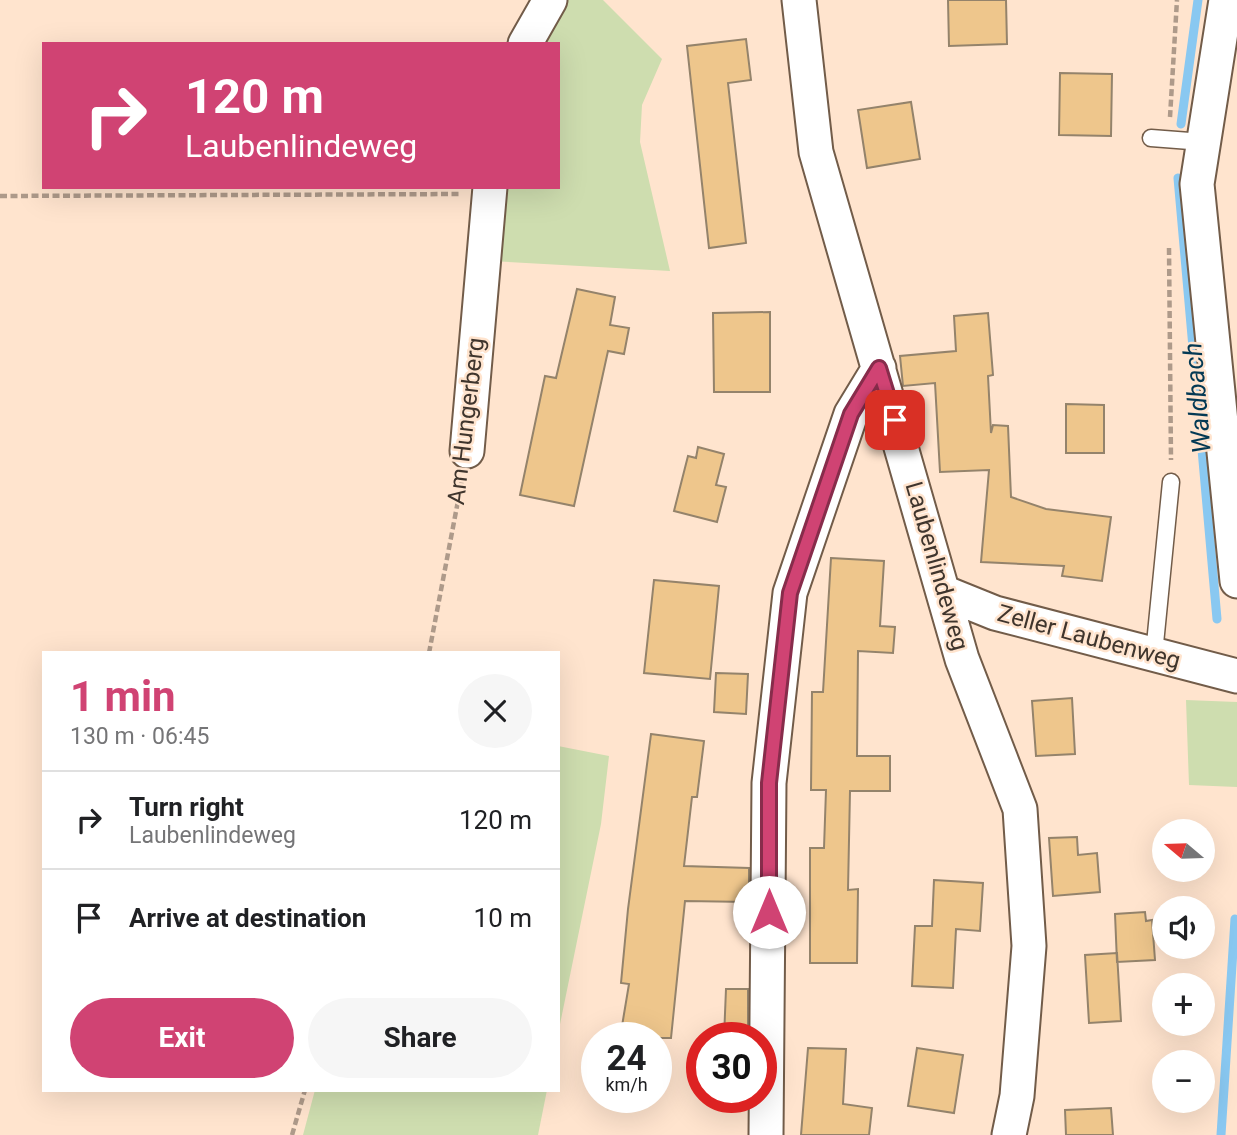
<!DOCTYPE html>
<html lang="en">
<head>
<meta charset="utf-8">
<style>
  body { margin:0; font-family:Roboto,sans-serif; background:#f6f6f6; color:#202124; height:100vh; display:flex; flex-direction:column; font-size:26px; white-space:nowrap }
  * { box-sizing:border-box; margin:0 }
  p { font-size:23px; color:#757577 }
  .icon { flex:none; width:38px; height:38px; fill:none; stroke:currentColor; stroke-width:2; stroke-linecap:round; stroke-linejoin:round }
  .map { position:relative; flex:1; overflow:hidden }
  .sheet { position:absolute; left:42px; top:651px; width:518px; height:441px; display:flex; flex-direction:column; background:#fff; border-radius:0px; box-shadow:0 7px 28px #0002 }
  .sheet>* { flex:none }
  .hud { position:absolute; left:42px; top:42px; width:518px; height:147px; border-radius:0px; box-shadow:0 7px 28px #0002; background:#d04373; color:#fff; overflow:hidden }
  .needle { width:46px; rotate:289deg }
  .fabs { position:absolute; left:1152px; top:819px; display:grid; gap:14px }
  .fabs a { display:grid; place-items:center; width:63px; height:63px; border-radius:50%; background:#fff; box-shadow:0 7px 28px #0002; font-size:35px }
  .speed { position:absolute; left:581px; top:1022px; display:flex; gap:14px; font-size:35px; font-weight:700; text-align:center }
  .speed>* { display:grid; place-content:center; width:91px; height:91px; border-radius:50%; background:#fff; box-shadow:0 7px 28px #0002; line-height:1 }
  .speed small { font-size:18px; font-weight:400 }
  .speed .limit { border:10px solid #d22; background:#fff; color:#111 }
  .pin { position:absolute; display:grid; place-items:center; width:60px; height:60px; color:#fff; margin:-30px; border-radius:14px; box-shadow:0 4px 10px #0006 }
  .me { position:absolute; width:77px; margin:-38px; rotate:0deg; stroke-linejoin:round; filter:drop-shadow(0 0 5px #0008) }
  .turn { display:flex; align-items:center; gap:24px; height:147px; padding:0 28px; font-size:32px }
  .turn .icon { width:91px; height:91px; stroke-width:2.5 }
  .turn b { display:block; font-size:49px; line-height:60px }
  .round { display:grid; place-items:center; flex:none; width:74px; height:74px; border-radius:37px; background:#f6f6f6 }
  .head { display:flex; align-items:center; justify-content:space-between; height:119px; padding:0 28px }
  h1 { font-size:42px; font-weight:700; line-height:52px; color:#d04373 }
  .action { display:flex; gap:14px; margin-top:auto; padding:14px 28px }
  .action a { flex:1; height:80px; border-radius:42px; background:#d04373; color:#fff; font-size:28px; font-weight:700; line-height:80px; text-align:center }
  .action a+a { background:#f6f6f6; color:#202124 }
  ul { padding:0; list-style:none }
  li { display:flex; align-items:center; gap:21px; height:98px; padding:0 28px; border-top:2px solid #e0e0e0 }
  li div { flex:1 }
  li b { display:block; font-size:26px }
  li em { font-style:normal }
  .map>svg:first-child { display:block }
</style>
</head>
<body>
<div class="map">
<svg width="1237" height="1135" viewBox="0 0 1237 1135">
  <rect width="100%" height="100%" fill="#ffe4ce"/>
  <path fill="#ceddaf" d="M557,0H603L662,59L642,105L640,142L670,271L490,261L499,187H558V44H535Z
    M1186,700L1237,702V787L1189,785Z
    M558,746L609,756L601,824L558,1034Z
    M315,1090H547L538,1135H303Z"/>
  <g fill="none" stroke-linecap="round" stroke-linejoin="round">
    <path stroke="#89c8f1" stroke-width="9" d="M1181,124L1198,0
      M1178,178L1217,619
      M1221,1135L1235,919"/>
  </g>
  <path fill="#eec68c" stroke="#94836b" stroke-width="2" d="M948,0H1006L1007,44L949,46Z
    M746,39L751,80L728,83L746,243L709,248L687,46Z
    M1060,73L1112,74L1111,136L1059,135Z
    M911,102L920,159L867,168L858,110Z
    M577,289L615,297L610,325L629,328L624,354L608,351L574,506L520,495L545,376L556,378Z
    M770,312V392H714L713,313Z
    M988,313L993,375L988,376L991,433L993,425L1008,426L1011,497L1046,509L1111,517L1102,581L1062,576L1064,566L981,562L989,470L940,472L935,383L903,386L900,356L956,351L954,316Z
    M1066,404L1104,405V453H1066Z
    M698,447L724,454L716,485L726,487L717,522L674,511L688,456L696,458Z
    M831,558L884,561L880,626L895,627L893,653L858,651L857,756H890V791H850L848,890L858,889L857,963H810V848H824L826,790H811L812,692H823Z
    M654,580L719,586L710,679L644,673Z
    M716,673L748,674L746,714L714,712Z
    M1072,698L1075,754L1036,756L1032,701Z
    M651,734L704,741L697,797H692L684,866L749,868V902L685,901L671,1038H620L629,984L621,983L628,909Z
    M1077,837L1078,855L1097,853L1100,892L1053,896L1049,838Z
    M934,880L983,883L980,931L956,929L953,988L912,986L915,926H932Z
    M1145,912L1146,921L1152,920L1155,960L1117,962L1115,914Z
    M1117,953L1121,1021L1089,1023L1085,955Z
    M726,989H748V1038H724Z
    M808,1048L846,1049L843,1104L872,1108L869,1135H801Z
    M917,1048L963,1055L954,1113L908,1106Z
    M1111,1108L1113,1135H1066L1065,1110Z"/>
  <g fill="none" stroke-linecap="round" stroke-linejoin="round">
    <g stroke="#725c49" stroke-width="19">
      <path id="lane" d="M1151,138L1203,142
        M1154,654L1171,482"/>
    </g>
    <g stroke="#725c49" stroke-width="37">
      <path id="street" d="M799,0L816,152L962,659L1020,809L1029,946L1017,1096L1009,1135
        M1226,0L1197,184L1237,581
        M525,44L550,0
        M467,451L490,187
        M943,592L995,613L1237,676
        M766,1135L769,783L790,593L851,414L879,368"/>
    </g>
    <path stroke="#ae9a8a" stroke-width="4.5" stroke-dasharray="7 3.5" stroke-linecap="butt" d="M1170,117L1177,0
      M0,196L460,194
      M1169,248L1171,460
      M429,653L462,480
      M292,1135L305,1090"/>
    <use href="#lane" stroke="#fff" stroke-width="16"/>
    <use href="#street" stroke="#fff" stroke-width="33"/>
  </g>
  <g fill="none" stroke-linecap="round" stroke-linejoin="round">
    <g stroke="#872c4b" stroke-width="18">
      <path id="route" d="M769,912V783L790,593L851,414L879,368L895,420"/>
    </g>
    <use href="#route" stroke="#d04373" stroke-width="12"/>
  </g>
  <g text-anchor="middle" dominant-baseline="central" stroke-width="5" stroke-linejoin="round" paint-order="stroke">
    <g font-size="24" fill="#3f352d" stroke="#ffe4ce">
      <text transform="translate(466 421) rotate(-83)">Am Hungerberg</text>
      <text transform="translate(937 566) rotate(74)">Laubenlindeweg</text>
      <text transform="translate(1089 637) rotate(15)">Zeller Laubenweg</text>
    </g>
    <g font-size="26" font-style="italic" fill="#033954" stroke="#ffe4ce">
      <text transform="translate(1197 398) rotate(-95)">Waldbach</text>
    </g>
  </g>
</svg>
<div class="fabs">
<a><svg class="needle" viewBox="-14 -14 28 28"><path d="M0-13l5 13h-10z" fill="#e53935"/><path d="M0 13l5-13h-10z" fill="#757577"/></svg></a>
<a><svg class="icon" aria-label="sound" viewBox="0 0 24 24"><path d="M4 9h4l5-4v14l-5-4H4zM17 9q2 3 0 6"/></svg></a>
<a>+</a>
<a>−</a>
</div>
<div class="speed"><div>24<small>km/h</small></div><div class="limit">30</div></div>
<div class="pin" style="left:895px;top:420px;background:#d93025"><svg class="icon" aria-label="arrive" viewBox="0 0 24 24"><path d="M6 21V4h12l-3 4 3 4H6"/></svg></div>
<svg class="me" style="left:769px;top:912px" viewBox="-20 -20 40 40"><circle r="19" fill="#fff"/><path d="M0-13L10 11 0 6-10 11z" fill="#d04373"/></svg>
<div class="hud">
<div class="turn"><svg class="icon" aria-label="right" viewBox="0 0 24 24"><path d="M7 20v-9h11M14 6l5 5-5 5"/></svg><div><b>120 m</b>Laubenlindeweg</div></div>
</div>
<section class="sheet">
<div class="head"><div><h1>1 min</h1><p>130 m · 06:45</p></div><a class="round"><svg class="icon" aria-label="close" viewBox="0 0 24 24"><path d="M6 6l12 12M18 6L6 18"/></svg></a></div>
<ul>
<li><svg class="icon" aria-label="right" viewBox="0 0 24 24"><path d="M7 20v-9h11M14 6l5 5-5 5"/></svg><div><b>Turn right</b><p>Laubenlindeweg</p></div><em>120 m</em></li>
<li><svg class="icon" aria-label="arrive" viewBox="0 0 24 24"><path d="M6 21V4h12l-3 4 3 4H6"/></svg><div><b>Arrive at destination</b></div><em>10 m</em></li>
</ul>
<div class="action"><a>Exit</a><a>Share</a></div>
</section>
</div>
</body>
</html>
